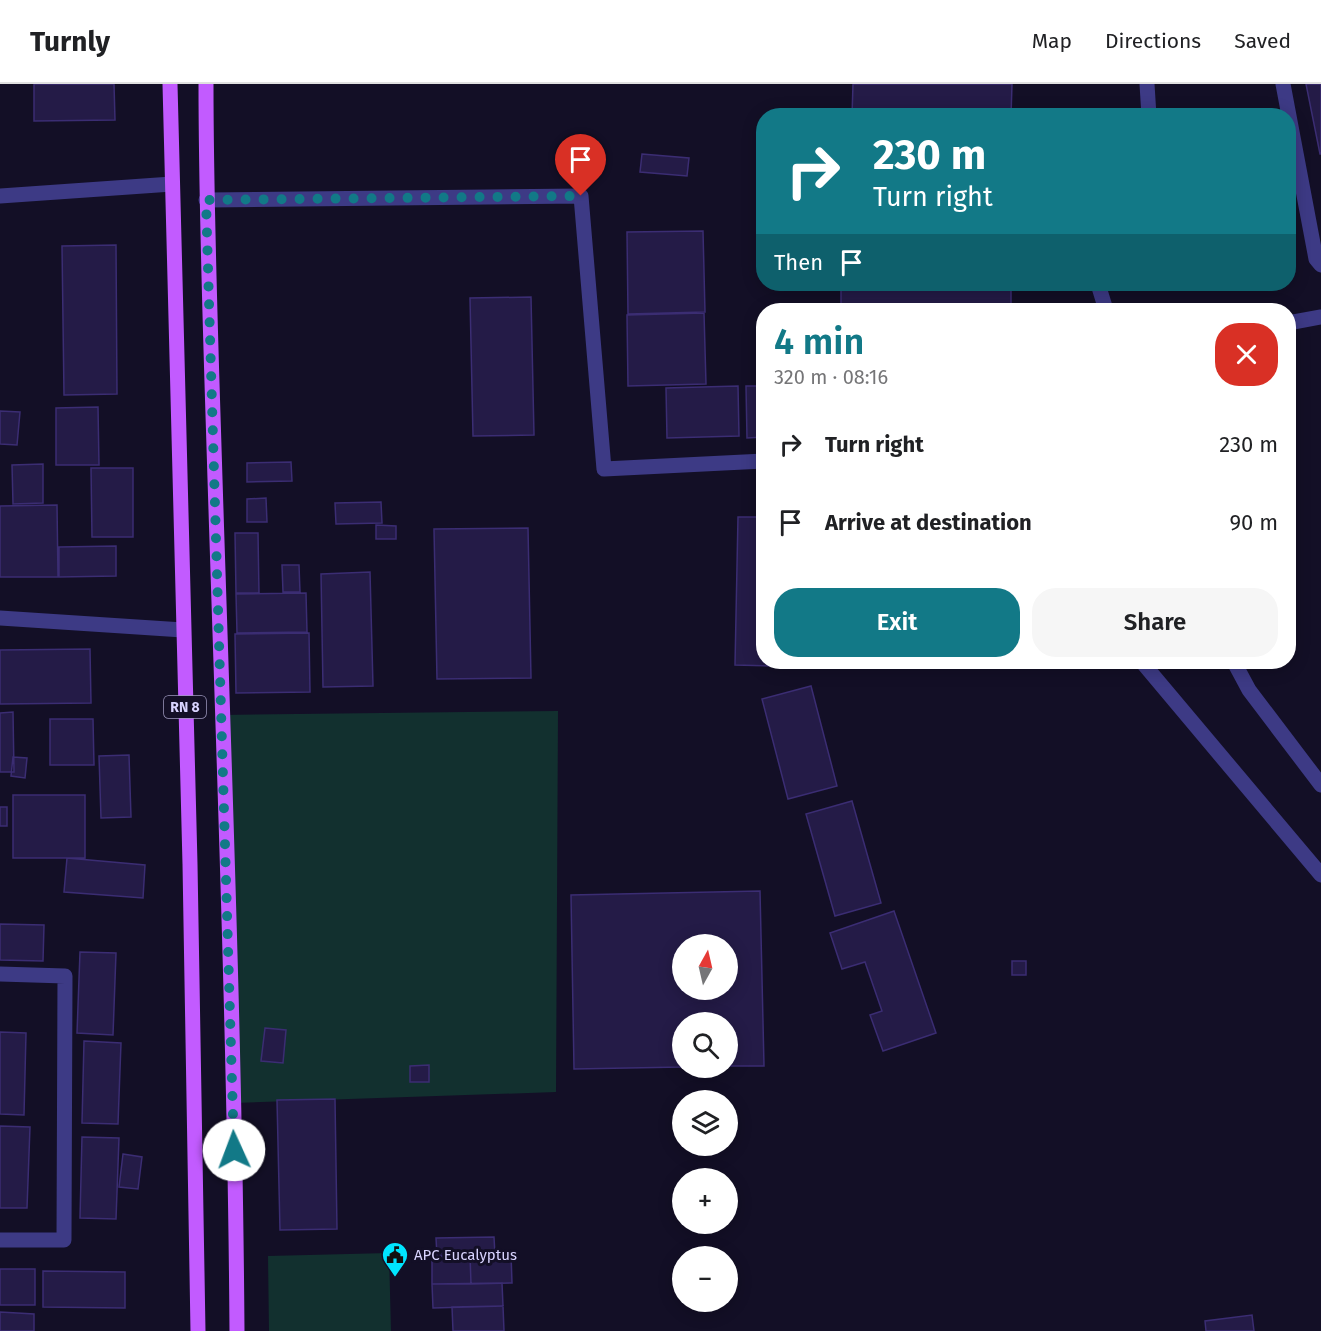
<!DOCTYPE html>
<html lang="en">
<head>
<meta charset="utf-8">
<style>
  body { margin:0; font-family:"Fira Sans",sans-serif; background:#f6f6f6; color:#202124; height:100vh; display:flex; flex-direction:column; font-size:22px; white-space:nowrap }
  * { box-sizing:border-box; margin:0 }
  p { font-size:20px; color:#757577 }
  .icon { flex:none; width:33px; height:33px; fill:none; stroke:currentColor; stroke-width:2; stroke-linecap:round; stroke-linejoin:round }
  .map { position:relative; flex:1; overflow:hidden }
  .drawer { position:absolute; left:756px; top:219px; width:540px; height:366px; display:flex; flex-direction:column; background:#fff; border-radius:24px; box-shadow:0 3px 15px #0003 }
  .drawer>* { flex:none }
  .hud { position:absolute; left:756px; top:24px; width:540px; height:183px; border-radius:24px; box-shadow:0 3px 15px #0003; background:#127987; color:#fff; overflow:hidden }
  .needle { width:39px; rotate:8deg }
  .controls { position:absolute; left:672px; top:850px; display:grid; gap:12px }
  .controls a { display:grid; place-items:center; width:66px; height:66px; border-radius:50%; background:#fff; box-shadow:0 3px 15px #0003; font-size:30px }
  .pin { position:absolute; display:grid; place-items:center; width:51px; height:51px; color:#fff; margin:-62px -26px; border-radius:50% 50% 50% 0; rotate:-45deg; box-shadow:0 0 6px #0007 }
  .pin .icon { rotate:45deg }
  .me { position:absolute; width:66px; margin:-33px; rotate:358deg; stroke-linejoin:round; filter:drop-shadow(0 0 4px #0008) }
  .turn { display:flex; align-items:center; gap:21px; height:126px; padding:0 18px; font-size:27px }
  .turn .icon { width:78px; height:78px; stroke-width:2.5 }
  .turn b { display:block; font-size:42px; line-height:51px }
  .then { display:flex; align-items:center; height:57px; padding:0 18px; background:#0003; gap:12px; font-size:22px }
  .round { display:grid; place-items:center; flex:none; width:63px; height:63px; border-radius:24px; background:#f6f6f6 }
  .headline { display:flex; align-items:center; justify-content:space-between; height:102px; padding:0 18px }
  h1 { font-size:36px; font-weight:600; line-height:45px; color:#127987 }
  .action { display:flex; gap:12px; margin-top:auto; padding:12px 18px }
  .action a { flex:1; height:69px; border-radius:24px; background:#127987; color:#fff; font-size:24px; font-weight:600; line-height:69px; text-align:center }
  .action a+a { background:#f6f6f6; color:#202124 }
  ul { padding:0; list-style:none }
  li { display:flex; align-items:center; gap:18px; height:78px; padding:0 18px }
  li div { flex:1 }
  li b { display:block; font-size:22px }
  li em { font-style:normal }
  header { display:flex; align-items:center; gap:36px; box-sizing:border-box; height:84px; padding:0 30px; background:#fff; border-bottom:2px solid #e0e0e0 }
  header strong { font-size:28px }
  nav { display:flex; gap:33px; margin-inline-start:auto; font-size:21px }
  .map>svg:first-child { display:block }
</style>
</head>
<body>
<header>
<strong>Turnly</strong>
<nav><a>Map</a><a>Directions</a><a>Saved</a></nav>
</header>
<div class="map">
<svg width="1321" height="1247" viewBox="0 0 1321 1247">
  <rect width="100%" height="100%" fill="#130f26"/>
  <path fill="#12302f" d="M558,627L556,1008L233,1019L222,631Z
    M389,1169L391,1247H269L268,1172Z"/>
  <path fill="#241b47" stroke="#3b2d73" stroke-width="1.5" fill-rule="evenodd" d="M34,0H114L115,36L34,37Z
    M853,0H1012L1011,32H852Z
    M1306,0H1321V70H1320Z
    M642,70L689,74L687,92L640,88Z
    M703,147L705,228L628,230L627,148Z
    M116,161L117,310L64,311L62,162Z
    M841,200H1011V226H841Z
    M531,213L534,351L473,352L470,214Z
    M704,229L706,300L628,302L627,231Z
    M738,302L739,352L667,354L666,304Z
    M746,302H764V353L747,354Z
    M98,323L99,381H56V324Z
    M0,327L20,328L17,361L0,360Z
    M291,378L292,397L247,398V379Z
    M43,380V419L13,420L12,381Z
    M91,384H133V453H92Z
    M266,414L267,438H247V415Z
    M381,418L382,439L336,440L335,419Z
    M57,421L58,493H0V422Z
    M738,433H764V578H813L812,583L735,581Z
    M376,441L396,442V455H376Z
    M528,444L531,594L437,595L434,445Z
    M235,449H258L259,509H236Z
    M116,462V492L59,493V463Z
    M282,481H299L300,508H283Z
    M370,488L373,602L323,603L321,490Z
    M306,509L307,548L237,549L236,510Z
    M309,549L310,608L236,609L235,550Z
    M90,565L91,619L0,620V566Z
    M811,602L837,702L788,715L762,615Z
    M13,628L14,688H0V629Z
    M50,635H93L94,681H50Z
    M129,671L131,733L101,734L99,672Z
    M13,673L27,674L25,694L11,692Z
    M13,711H85V774H13Z
    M852,717L881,819L835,832L806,730Z
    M0,723H7V742H0Z
    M67,774L145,781L143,814L64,808Z
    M760,807L764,982H728V939H682V983L574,985L571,811ZM682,861H728V906H682Z
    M894,827L936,949L883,967L870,931L882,927L865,878L842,885L830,849Z
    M0,840L44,841L43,877L0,876Z
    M80,868L116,869L113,951L77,949Z
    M1012,877H1026V891H1012Z
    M265,944L286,946L283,979L261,977Z
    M0,948L26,949L24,1031L0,1030Z
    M84,957L121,959L118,1040L82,1039Z
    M429,981V998H410V982Z
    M335,1015L337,1145L280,1146L277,1016Z
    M0,1042L30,1043L27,1124H0Z
    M82,1053L119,1054L116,1135L80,1134Z
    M123,1070L142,1073L138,1105L119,1103Z
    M494,1153L495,1171L437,1172L436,1154Z
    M511,1170L512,1199L471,1200L470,1171Z
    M470,1172L471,1200H432V1173Z
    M0,1185H35V1221H0Z
    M43,1187L125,1188V1224L43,1223Z
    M502,1199L503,1222L433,1224L432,1200Z
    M503,1222L504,1247H453L452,1223Z
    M0,1228L34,1230V1247H0Z
    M1252,1231L1254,1247H1206L1205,1237Z"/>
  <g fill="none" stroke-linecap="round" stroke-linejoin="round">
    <path stroke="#3d3a85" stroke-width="15" d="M1147,0L1149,32
      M1283,0L1316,175L1321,181
      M0,112L172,100
      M206,116L581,112L604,385L764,377
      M1098,200L1106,226
      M1288,239L1321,233
      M0,534L183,546
      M1142,578L1321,791
      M1234,578L1249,606L1321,701
      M0,890L65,892L64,1156H0"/>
    <path stroke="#c25bff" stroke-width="15" d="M170,0L190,780L198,1247
      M206,0C206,132 211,263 215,395C224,679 235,963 237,1247"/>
  </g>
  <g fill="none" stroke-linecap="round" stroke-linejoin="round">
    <path stroke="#127987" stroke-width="10" stroke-dasharray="0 18" d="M234,1066L206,116L581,112"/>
  </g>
  <defs>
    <g id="civic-pin" transform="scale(1.35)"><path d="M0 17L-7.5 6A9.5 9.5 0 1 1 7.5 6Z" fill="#00e5ff" stroke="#130f26"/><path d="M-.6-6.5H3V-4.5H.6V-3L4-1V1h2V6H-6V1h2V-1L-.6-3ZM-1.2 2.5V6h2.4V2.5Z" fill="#111"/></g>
  </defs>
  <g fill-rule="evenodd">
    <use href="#civic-pin" x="395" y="1171"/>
  </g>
  <g text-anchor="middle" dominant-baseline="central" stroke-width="6" stroke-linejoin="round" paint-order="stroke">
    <rect fill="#130f26" stroke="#9e99be" stroke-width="1.5" x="164" y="612" width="42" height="22" rx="4.5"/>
    <g font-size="14" font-weight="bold" fill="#d9d4ff">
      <text x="185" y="623">RN 8</text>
    </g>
    <g font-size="15" fill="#d9d4ff" stroke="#130f26" text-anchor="start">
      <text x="414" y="1171">APC Eucalyptus</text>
    </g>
  </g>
</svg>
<div class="controls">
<a><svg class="needle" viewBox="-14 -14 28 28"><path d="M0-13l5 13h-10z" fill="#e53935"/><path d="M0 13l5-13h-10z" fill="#757577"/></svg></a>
<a><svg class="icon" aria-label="search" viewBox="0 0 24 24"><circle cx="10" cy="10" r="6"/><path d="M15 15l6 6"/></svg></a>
<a><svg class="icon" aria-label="layers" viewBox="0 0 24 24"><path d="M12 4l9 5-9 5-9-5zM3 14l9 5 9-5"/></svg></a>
<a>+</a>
<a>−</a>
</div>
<div class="pin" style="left:581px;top:112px;background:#d93025"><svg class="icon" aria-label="arrive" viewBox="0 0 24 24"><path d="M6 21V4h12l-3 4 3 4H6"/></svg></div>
<svg class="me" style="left:234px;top:1066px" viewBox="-20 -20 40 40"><circle r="19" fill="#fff"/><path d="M0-13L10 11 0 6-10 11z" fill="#127987"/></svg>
<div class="hud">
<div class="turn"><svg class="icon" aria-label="right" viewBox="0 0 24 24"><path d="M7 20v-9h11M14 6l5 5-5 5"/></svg><div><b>230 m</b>Turn right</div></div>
<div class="then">Then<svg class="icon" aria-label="arrive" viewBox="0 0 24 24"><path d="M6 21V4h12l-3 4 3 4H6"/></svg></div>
</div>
<section class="drawer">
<div class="headline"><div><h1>4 min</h1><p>320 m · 08:16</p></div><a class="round" style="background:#d93025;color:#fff"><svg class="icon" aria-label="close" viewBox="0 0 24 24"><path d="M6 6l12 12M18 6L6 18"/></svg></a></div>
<ul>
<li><svg class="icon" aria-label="right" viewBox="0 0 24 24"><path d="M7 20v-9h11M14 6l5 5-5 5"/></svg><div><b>Turn right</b></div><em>230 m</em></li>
<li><svg class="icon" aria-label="arrive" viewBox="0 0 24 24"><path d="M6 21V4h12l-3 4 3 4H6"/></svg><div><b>Arrive at destination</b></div><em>90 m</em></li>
</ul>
<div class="action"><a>Exit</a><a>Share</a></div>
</section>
</div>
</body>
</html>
